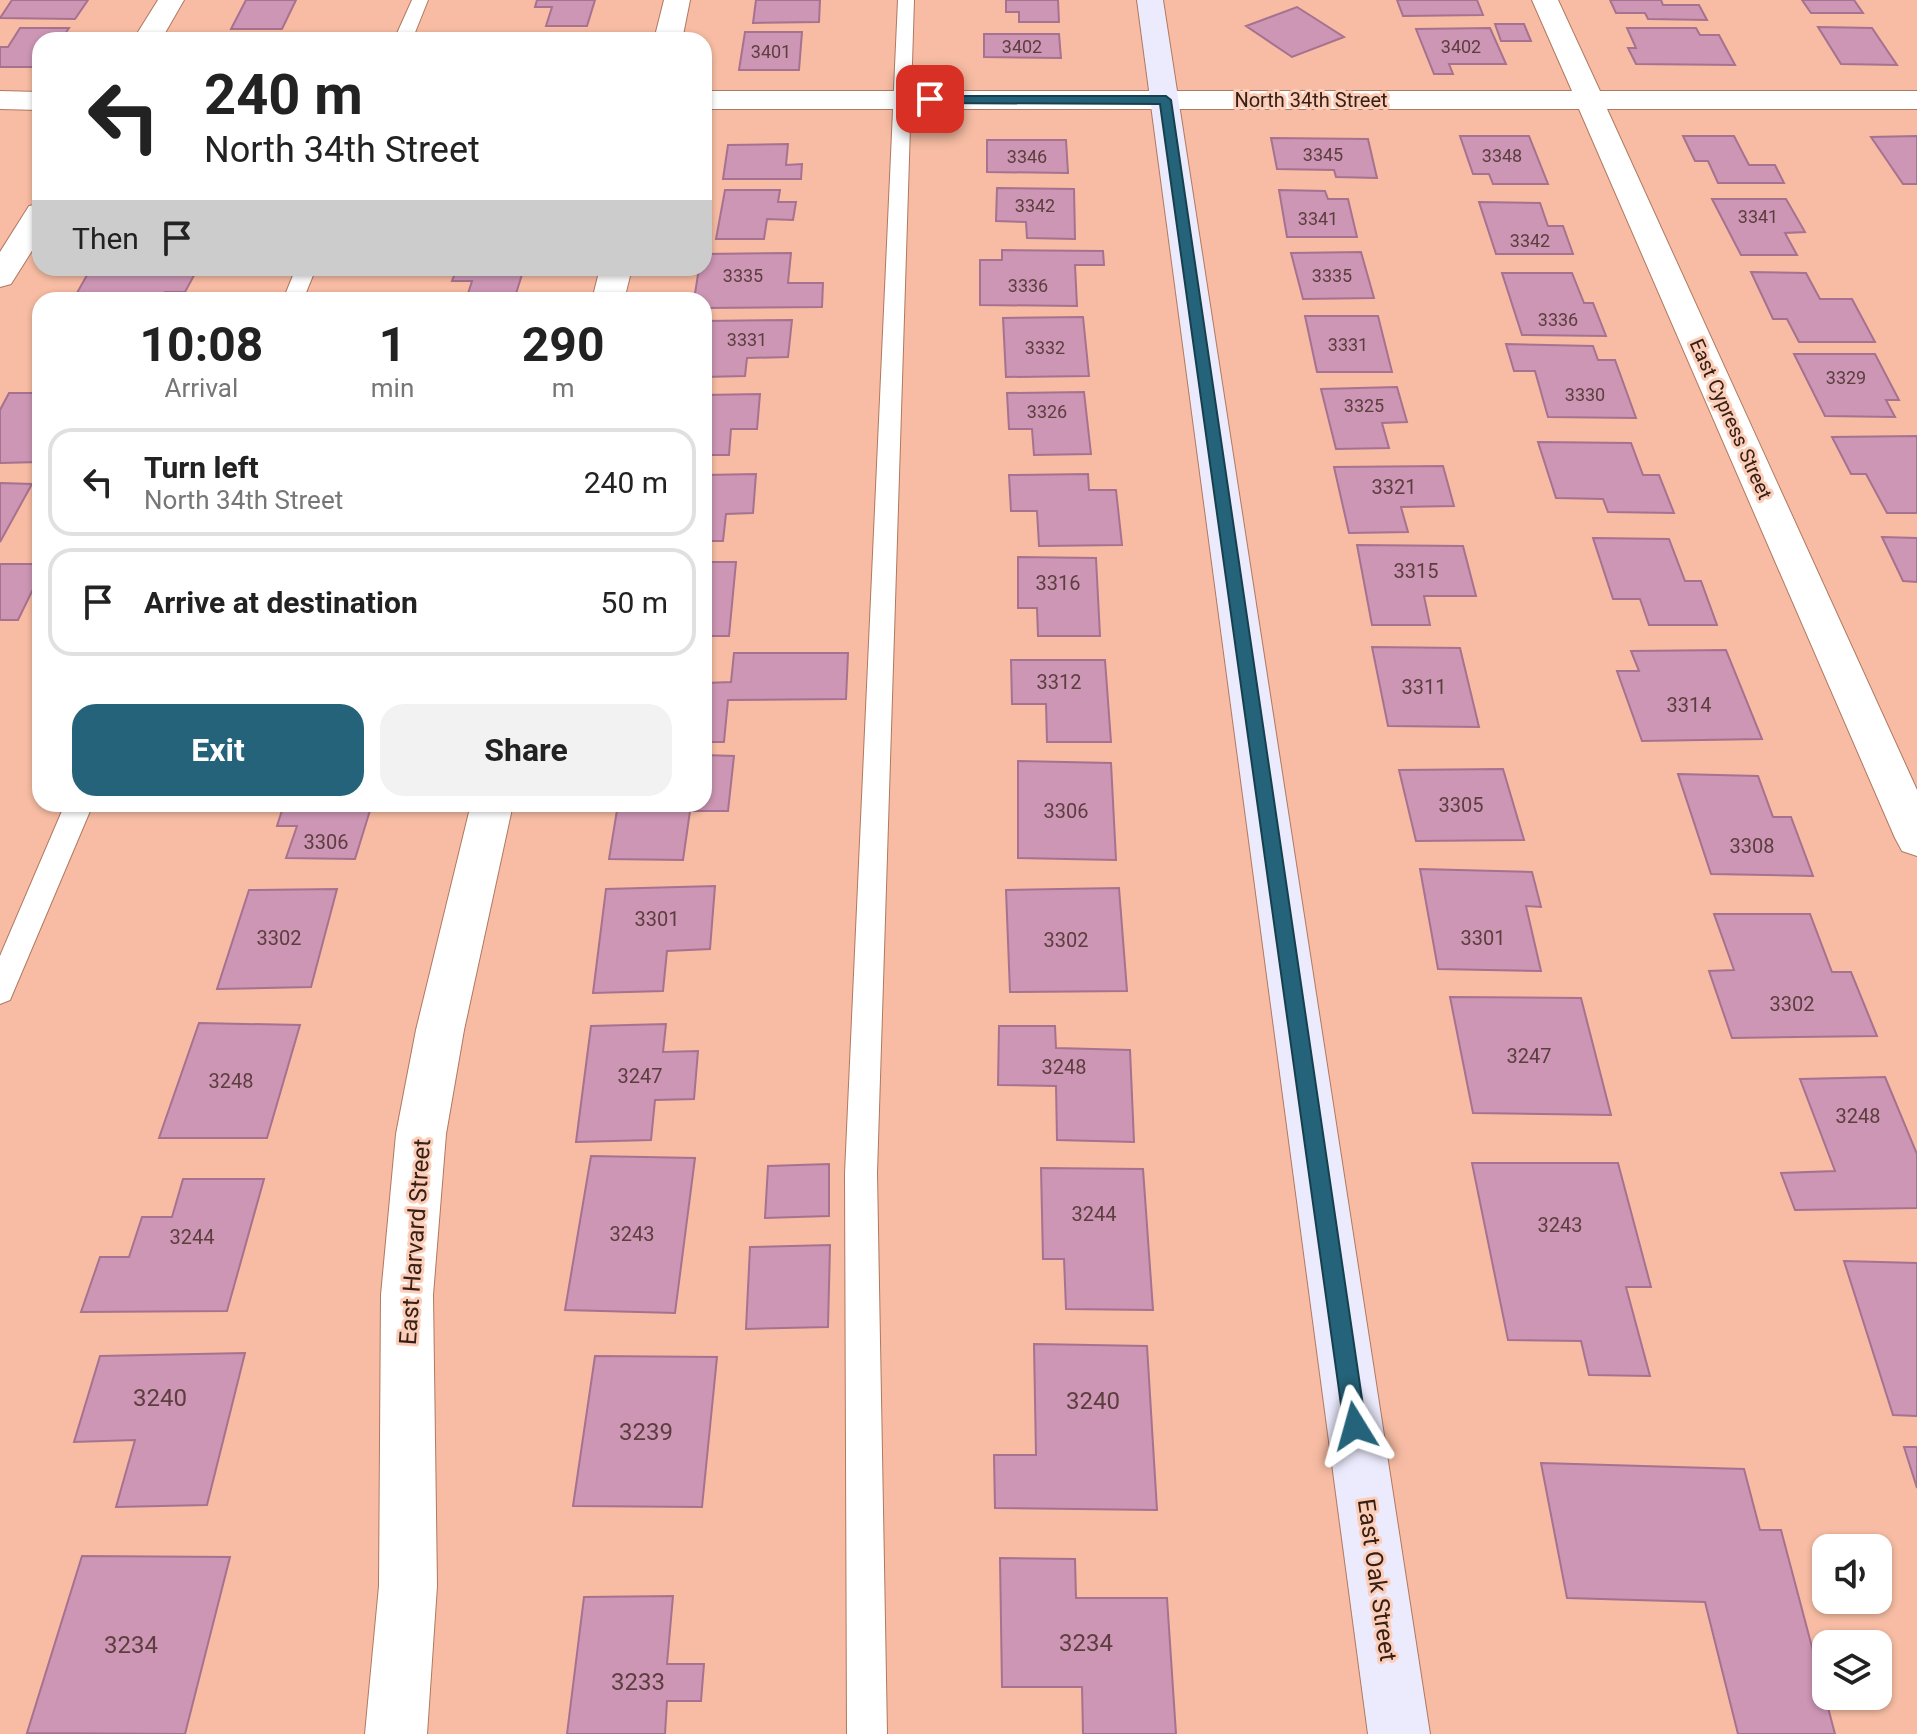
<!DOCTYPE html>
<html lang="en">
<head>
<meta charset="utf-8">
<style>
  body { margin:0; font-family:Roboto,sans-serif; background:#f2f2f2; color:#222; height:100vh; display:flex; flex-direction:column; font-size:30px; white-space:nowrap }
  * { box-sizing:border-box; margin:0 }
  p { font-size:26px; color:#767676 }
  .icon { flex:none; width:44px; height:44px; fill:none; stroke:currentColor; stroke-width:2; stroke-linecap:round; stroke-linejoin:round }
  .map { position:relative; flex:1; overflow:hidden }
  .details { position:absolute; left:32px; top:292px; width:680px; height:520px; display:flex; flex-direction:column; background:#fff; border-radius:24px; box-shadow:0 2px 6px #0004 }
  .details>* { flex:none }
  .hud { position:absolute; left:32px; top:32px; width:680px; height:244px; border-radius:24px; box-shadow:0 2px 6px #0004; background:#fff; color:#222; overflow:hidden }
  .buttons { position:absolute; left:1812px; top:1534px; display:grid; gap:16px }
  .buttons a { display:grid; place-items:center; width:80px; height:80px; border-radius:16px; background:#fff; box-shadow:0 2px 6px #0004; font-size:40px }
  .pin { position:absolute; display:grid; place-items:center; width:68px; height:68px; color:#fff; margin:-34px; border-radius:16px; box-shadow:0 4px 12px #0006 }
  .me { position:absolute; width:88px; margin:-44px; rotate:352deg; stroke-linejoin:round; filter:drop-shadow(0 0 6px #0008) }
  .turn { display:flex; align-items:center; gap:28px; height:168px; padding:0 40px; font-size:36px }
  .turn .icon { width:104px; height:104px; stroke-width:2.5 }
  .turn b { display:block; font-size:56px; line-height:68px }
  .then { display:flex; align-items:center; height:76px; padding:0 40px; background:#0003; gap:16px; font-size:30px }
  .eta { display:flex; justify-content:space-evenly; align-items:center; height:136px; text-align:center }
  .eta b { font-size:48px; font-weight:700; line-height:56px }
  .primary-button { display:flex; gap:16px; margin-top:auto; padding:16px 40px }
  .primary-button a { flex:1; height:92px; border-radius:24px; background:#246379; color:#fff; font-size:32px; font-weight:700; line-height:92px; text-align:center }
  .primary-button a+a { background:#f2f2f2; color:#222 }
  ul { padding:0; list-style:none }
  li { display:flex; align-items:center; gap:24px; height:108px; margin:0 16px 12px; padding:0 24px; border:4px solid #e0e0e0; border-radius:24px }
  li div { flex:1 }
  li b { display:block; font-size:30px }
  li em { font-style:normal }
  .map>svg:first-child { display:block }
</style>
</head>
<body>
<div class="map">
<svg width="1917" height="1734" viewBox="0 0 1917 1734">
  <rect width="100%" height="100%" fill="#f7bca3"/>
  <path fill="#cc96b4" stroke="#a6728f" stroke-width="2" d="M12,0H88L75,19L0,18Z
    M246,0H296L282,29H231Z
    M537,0H595L587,26H546L552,7H535Z
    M756,0H820L819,22L753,23Z
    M1006,0H1058L1059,22H1019V12H1006Z
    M1397,0H1477L1483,15L1403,16Z
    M1610,0H1661L1663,5H1699L1707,20L1648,19L1645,13H1616Z
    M1802,0H1854L1863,13H1811Z
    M1297,7L1344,37L1292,57L1246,26Z
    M1495,24H1524L1531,41H1501Z
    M1818,27L1872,28L1897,65L1841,64Z
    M20,28H69L61,40H40V67H0V47H8Z
    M1490,28L1506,64H1449L1453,74H1434L1416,29Z
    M1627,28H1696L1700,35H1719L1735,65L1636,64L1628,48H1636Z
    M745,32H802L799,70H739Z
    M984,34H1059L1061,58L984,57Z
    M221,36H279L277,40H219Z
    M532,37H590L589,40H531Z
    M1460,136H1529L1548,184H1493L1489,174H1473Z
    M1683,136H1734L1749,165H1775L1784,183H1718L1708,161H1695Z
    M1917,136V184H1903L1871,137Z
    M1271,138L1368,139L1377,178L1336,177L1334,170L1277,169Z
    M987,140H1066L1068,173L987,172Z
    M788,144L786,165L802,164L801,179H723L728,145Z
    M997,188L1074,189L1075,239L1027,238L1026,222L996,221Z
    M725,190H780L778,202H796L793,220L767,219L764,239H716Z
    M1279,190L1325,191L1328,199H1348L1357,237H1287Z
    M1712,199H1786L1805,232L1785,233L1797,255H1741Z
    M1479,202L1540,203L1548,226H1563L1573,254H1496Z
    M1002,250L1103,251L1104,265H1075L1077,306L980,305V260H1002Z
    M1361,252L1374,298L1303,299L1291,253Z
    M791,253L788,283H823L822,307L704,308V300H694L699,268H704V254Z
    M91,268H198L185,292H165L161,300H73Z
    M457,268H524L514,300H466L472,281H452Z
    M1751,272L1806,273L1820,299H1852L1875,342H1799L1787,319H1773Z
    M1502,273H1572L1584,303H1593L1606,336L1522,335Z
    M1305,316H1378L1392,372H1317Z
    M1083,317L1089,376L1006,377L1003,318Z
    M792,320L788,357L747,358L745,376L704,377V321Z
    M1506,344L1593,346L1598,360H1615L1636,418L1548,417L1535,371H1514Z
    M1794,354H1875L1899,400H1886L1895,417L1825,416Z
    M1397,387L1407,422L1382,423L1389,448L1336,449L1321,389Z
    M1084,392L1091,454L1034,455L1032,429H1009L1007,393Z
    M9,393H40V462L0,463V410Z
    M760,394L757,429H731L729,455H704V395Z
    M1917,436V513H1887L1866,474H1851L1832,437Z
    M1538,442L1631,443L1643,475H1659L1674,513L1608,512L1603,499L1556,498Z
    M1443,466L1454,506L1401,507L1408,532L1349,533L1334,467Z
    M756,474L753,513L726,514L723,541H704V475Z
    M1088,474L1089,490H1116L1122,545L1039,546L1037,511H1011L1009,475Z
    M0,483L32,484L0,542Z
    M1882,537L1917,538V582L1903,581Z
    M1593,538L1669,539L1685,581H1701L1717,625H1649L1640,599H1613Z
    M1357,545L1463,546L1476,596H1424L1430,625H1372Z
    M1018,557L1096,558L1100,636H1038L1037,608H1018Z
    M704,562H736L729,636H704Z
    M0,564H40V575L18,620H0Z
    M1372,647L1460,648L1479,727L1388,726Z
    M1726,650L1762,739L1642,741L1617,671H1639L1631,651Z
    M734,653H848L846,699L728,700L724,742H704V655H707L705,683L731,682Z
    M1011,660H1105L1111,742H1047L1046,704H1012Z
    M704,755L734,756L728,811H690L683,860L609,859L618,804H704Z
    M1018,761L1111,763L1116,860L1018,858Z
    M1503,769L1524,840L1416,841L1399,770Z
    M1678,774L1758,776L1773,817H1791L1813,876L1711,874Z
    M284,804H372L355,859L286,858L297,826H277Z
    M1420,869L1532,872L1541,907L1526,906L1541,971L1438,969Z
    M715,886L710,949L667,951L663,991L593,993L606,889Z
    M1119,888L1127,991L1010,992L1006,890Z
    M337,889L311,987L217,989L249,890Z
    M1714,914H1810L1832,972H1851L1877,1036L1732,1038L1709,971L1734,970Z
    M1450,997L1581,998L1611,1115L1473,1113Z
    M199,1023L300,1025L267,1138H159Z
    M666,1024L663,1052L698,1051L694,1099L655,1100L651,1140L576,1142L591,1026Z
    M999,1026H1055L1056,1048L1130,1050L1134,1142L1057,1140L1056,1086L998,1085Z
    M1885,1077L1917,1154V1208L1795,1210L1781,1173L1835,1171L1800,1079Z
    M591,1156L695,1158L675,1313L565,1310Z
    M1472,1163H1618L1651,1287H1626L1650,1376L1589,1375L1581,1341L1508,1340Z
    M829,1164V1216L765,1218L768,1166Z
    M1041,1168L1143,1169L1153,1310L1066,1309L1064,1259H1043Z
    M183,1179H264L227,1311L81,1312L100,1257H129L142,1217H172Z
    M830,1245L828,1327L746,1329L750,1247Z
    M1844,1261L1917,1263V1416L1893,1415Z
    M1034,1344L1147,1346L1157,1510L995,1508L994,1455H1036Z
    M245,1353L207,1505L116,1507L135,1440L74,1442L100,1356Z
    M595,1356L717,1357L702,1507L573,1506Z
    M1904,1447H1917V1488Z
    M1541,1463L1744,1469L1760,1530H1781L1835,1734H1738L1705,1602L1567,1598Z
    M82,1556L230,1557L185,1734L27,1733Z
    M1000,1558L1075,1559L1076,1598H1167L1176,1734H1083L1082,1687H1002Z
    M673,1596L667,1664H704L701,1701H667L665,1734H567L584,1597Z"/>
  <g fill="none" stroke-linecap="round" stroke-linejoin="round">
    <g stroke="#af7961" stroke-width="2">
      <path id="lane" d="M412,0H428L412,40H394Z
        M898,0H914L877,1173L887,1734H847L845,1173Z
        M296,268H316L303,300H283Z
        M65,804H93L10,1000L0,1004V956Z"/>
    </g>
    <g stroke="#af7961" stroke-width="2">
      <path id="street" d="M158,0H184L161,40H133Z
        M664,0H690L682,40H654Z
        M1532,0H1558L1600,91H1917V109H1607L1917,790V856L1902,851L1895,838L1579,109H704V91H1572Z
        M0,91L40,92V110L0,109Z
        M40,204V238L11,284L0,287V252L29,206Z
        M600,268H632L624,300H592Z
        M471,804H513L464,1030L446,1134L433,1295L437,1586L427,1734H365L379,1586L381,1295L396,1134L416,1030Z"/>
    </g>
    <g stroke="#af7961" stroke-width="2">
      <path id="secondary" d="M1137,0H1163L1430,1734H1368Z"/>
    </g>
    <use href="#lane" fill="#fff" fill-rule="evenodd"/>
    <use href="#street" fill="#fff" fill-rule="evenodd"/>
    <use href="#secondary" fill="#ecebfe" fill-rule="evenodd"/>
  </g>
  <path fill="#246379" stroke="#17404f" stroke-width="2" d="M1166,96L1171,100L1366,1426L1363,1434L1355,1437L1347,1434L1344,1426L1160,104L930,103L924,99L930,96Z"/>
  <g text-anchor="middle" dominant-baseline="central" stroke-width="6" stroke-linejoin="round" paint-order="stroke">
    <g font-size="18" fill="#5c3e3e">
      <text x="1022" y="46">3402</text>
      <text x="1461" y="46">3402</text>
      <text x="771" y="51">3401</text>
      <text x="1323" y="154">3345</text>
      <text x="1502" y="155">3348</text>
      <text x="1027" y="156">3346</text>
      <text x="1035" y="205">3342</text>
      <text x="1758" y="216">3341</text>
      <text x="1318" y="218">3341</text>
      <text x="1530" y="240">3342</text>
      <text x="743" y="275">3335</text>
      <text x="1332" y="275">3335</text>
      <text x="1028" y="285">3336</text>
      <text x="1558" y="319">3336</text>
      <text x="747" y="339">3331</text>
      <text x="1348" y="344">3331</text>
      <text x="1045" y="347">3332</text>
      <text x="1846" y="377">3329</text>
      <text x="1585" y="394">3330</text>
      <text x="1364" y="405">3325</text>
      <text x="1047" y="411">3326</text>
    </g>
    <g font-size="20" fill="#362016" stroke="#fccdb8">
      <text x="1311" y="100">North 34th Street</text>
      <text transform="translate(1731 419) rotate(66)">East Cypress Street</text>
    </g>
    <g font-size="20" fill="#5c3e3e">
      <text x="1394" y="487">3321</text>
      <text x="1416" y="571">3315</text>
      <text x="1058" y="583">3316</text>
      <text x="1059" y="682">3312</text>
      <text x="1424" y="687">3311</text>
      <text x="1689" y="705">3314</text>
      <text x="1461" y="805">3305</text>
      <text x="1066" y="811">3306</text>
      <text x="326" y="842">3306</text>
      <text x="1752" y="846">3308</text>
      <text x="657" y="919">3301</text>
      <text x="279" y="938">3302</text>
      <text x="1483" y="938">3301</text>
      <text x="1066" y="940">3302</text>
      <text x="1792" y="1004">3302</text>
      <text x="1529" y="1056">3247</text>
      <text x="1064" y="1067">3248</text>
      <text x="640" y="1076">3247</text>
      <text x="231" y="1081">3248</text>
      <text x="1858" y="1116">3248</text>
      <text x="1094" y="1214">3244</text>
      <text x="1560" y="1225">3243</text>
      <text x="632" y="1234">3243</text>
      <text x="192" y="1237">3244</text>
    </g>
    <g font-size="24" fill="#362016" stroke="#fccdb8">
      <text transform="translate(415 1242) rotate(-86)">East Harvard Street</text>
      <text transform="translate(1377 1580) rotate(82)">East Oak Street</text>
    </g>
    <g font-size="24" fill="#5c3e3e">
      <text x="160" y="1398">3240</text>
      <text x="1093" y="1401">3240</text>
      <text x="646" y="1432">3239</text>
      <text x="1086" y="1643">3234</text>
      <text x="131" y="1645">3234</text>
      <text x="638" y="1682">3233</text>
    </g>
  </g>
</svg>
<div class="buttons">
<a><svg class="icon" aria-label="sound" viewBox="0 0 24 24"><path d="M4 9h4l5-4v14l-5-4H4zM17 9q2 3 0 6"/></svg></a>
<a><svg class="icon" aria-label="layers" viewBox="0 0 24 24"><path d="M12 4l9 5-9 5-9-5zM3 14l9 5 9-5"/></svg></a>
</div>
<div class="pin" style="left:930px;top:99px;background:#d93025"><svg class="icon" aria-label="arrive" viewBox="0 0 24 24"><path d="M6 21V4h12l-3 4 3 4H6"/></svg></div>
<svg class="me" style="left:1355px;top:1426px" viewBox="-20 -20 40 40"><path d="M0-17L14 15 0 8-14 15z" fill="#246379" stroke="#fff" stroke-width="4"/></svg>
<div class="hud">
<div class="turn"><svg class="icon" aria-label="left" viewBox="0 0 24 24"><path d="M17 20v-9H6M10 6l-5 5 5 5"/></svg><div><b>240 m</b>North 34th Street</div></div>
<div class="then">Then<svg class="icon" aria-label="arrive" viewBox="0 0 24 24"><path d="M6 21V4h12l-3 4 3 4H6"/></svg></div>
</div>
<section class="details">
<div class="eta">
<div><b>10:08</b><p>Arrival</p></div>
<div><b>1</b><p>min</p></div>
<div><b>290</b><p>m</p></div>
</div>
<ul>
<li><svg class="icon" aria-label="left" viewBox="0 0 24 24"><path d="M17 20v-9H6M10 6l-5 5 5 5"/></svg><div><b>Turn left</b><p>North 34th Street</p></div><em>240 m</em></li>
<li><svg class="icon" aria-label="arrive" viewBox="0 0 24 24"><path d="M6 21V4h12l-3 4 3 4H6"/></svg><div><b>Arrive at destination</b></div><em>50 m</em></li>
</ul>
<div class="primary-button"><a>Exit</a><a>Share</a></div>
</section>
</div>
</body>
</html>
